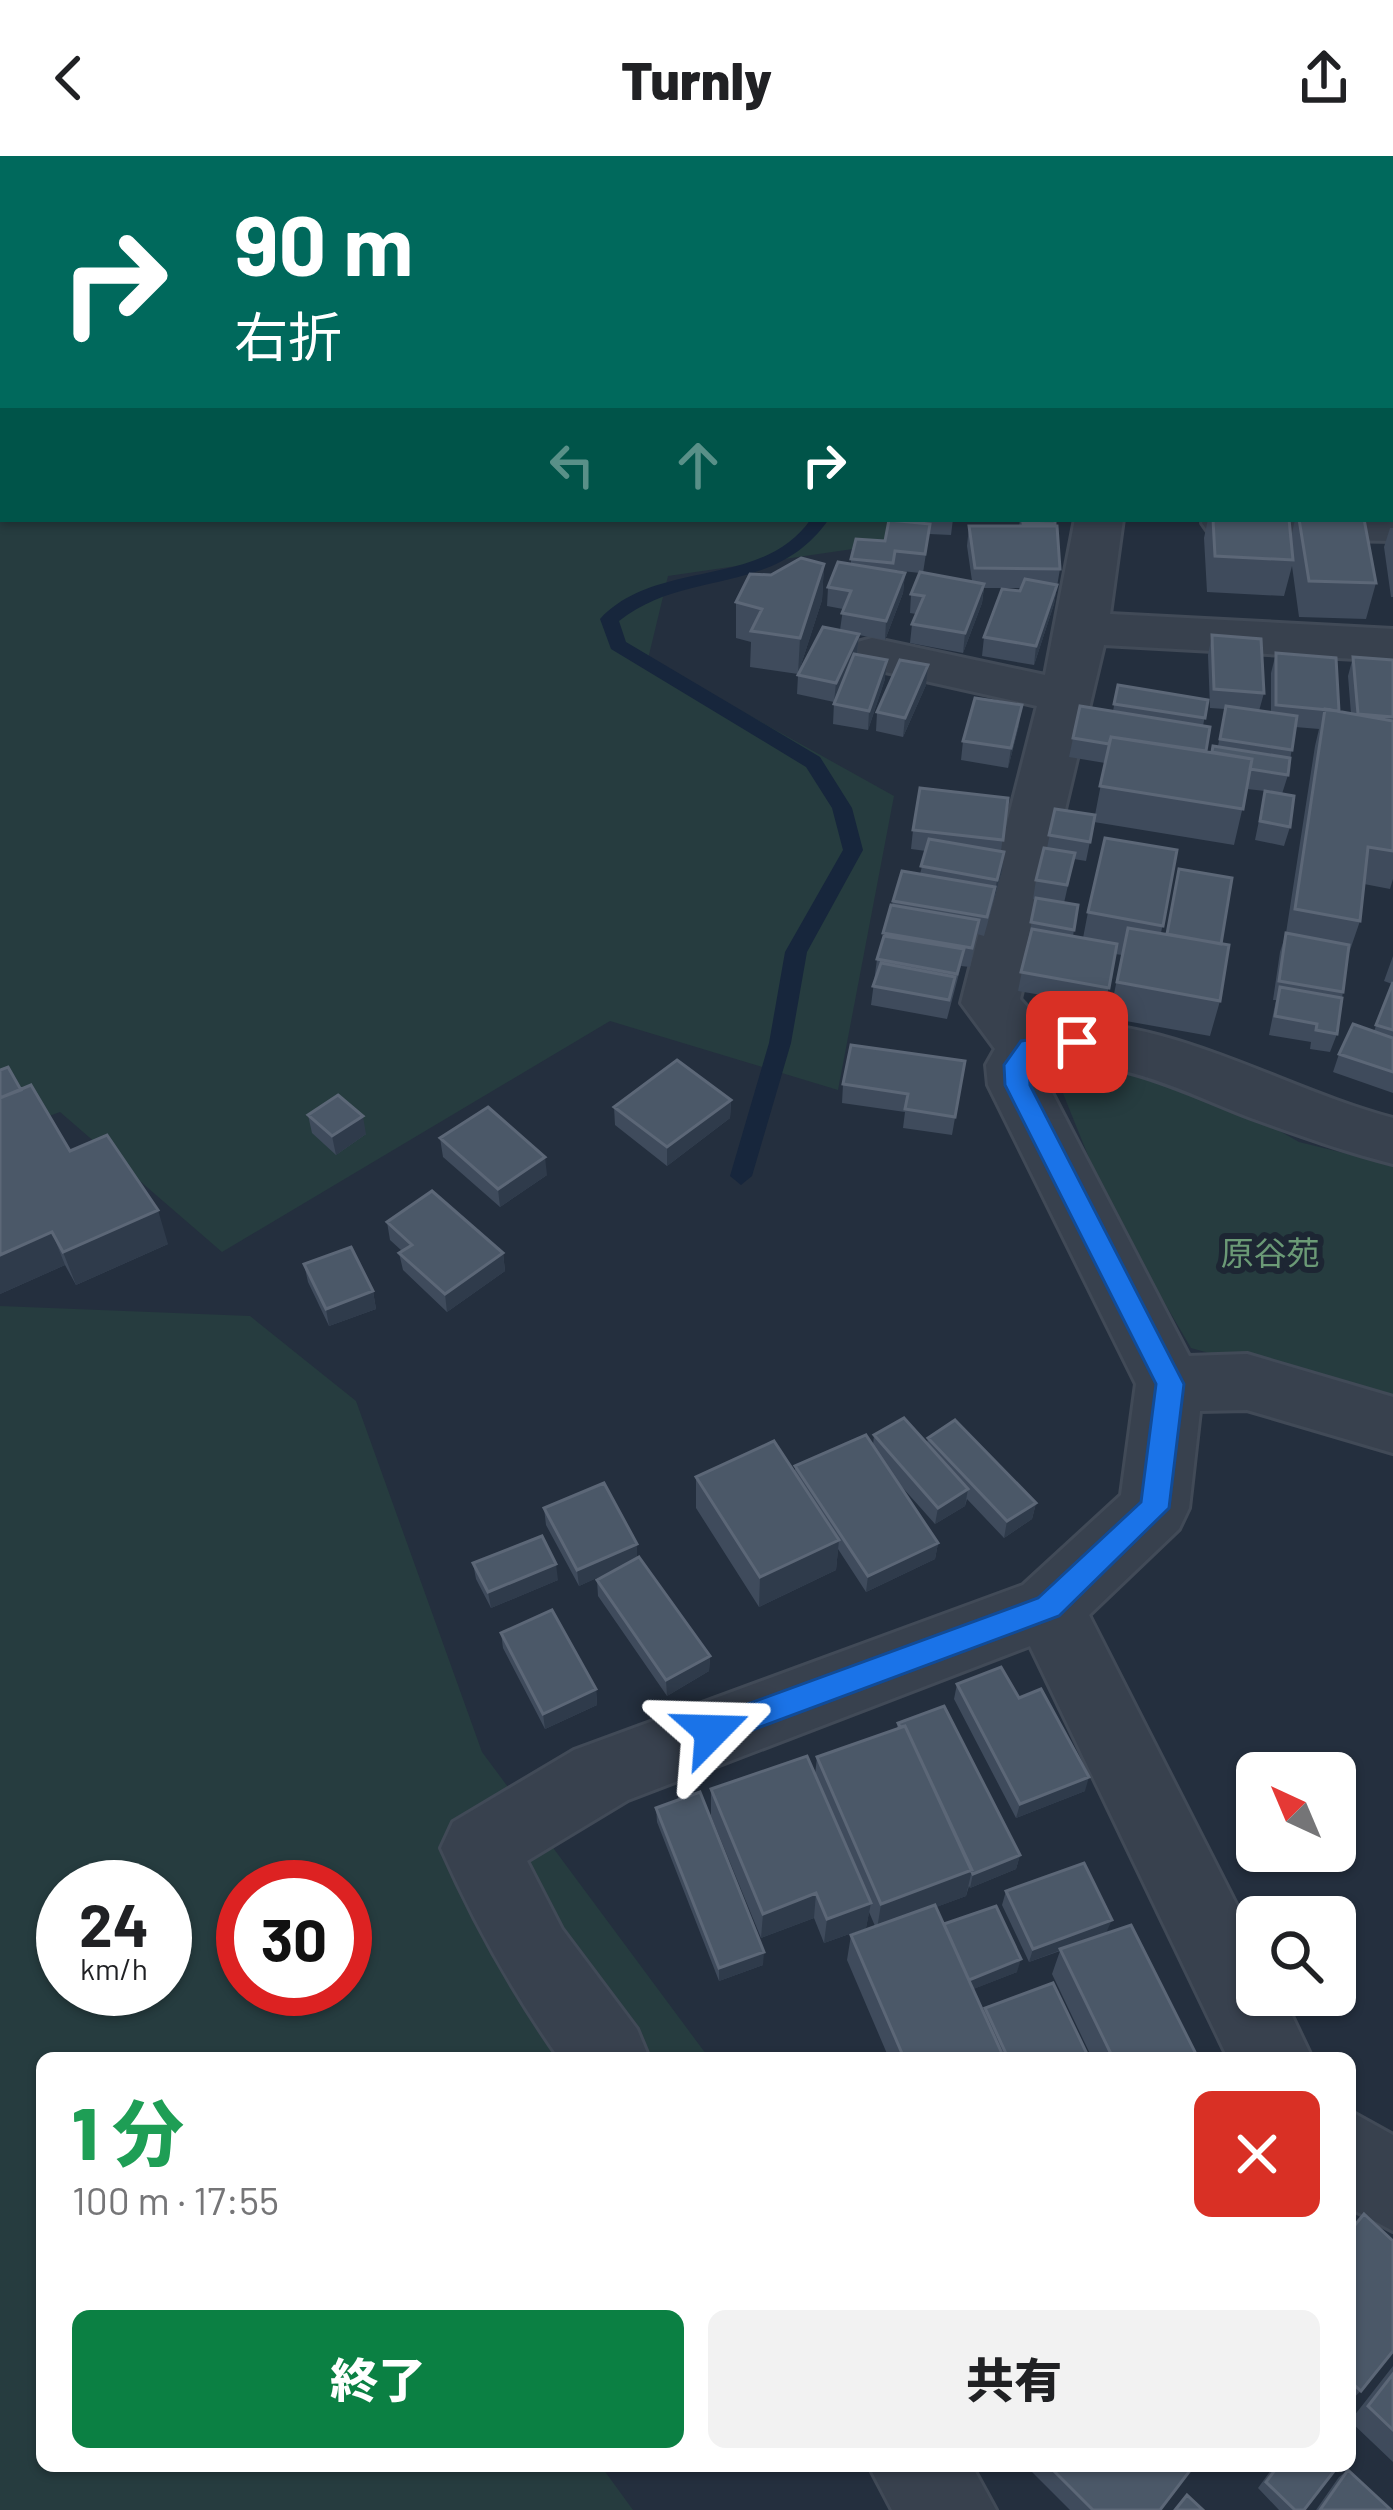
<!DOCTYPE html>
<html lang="ja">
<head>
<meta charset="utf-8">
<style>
  body { margin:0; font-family:Barlow,"Noto Sans JP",sans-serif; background:#f2f2f2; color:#202124; height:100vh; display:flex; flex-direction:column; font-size:45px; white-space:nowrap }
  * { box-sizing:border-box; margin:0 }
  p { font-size:39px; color:#757577 }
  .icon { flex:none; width:66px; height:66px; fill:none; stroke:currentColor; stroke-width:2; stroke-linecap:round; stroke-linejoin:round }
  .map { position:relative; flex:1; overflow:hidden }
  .panel { position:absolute; left:36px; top:1896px; width:1320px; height:420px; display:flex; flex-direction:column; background:#fff; border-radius:18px; box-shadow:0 3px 9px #0004 }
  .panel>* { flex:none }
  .banner { position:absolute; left:0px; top:0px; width:1395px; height:366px; box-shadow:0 3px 9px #0004; background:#00695c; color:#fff; overflow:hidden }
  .needle { width:78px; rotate:316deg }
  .tools { position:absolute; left:1236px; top:1596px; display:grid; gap:24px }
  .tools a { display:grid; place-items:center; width:120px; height:120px; border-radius:18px; background:#fff; box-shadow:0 3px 9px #0004; font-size:60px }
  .speed { position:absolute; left:36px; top:1704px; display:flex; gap:24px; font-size:60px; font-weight:700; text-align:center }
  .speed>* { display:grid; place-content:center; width:156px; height:156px; border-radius:50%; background:#fff; box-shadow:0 3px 9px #0004; line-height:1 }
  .speed small { font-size:30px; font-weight:400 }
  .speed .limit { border:18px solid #d22; background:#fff; color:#111 }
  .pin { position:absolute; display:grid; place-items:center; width:102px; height:102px; color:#fff; margin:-51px; border-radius:24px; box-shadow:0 6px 18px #0006 }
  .me { position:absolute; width:132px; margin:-66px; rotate:68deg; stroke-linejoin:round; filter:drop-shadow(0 0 9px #0008) }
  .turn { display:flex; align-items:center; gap:42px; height:252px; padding:0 36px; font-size:54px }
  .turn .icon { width:156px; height:156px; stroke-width:2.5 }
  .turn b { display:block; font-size:84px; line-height:102px }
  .lanes { display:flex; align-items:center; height:114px; padding:0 36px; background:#0003; justify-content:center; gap:60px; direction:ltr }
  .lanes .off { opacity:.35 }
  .round { display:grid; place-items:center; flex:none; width:126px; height:126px; border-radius:18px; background:#f2f2f2 }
  .head { display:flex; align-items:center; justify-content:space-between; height:204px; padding:0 36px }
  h1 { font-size:72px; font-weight:800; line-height:90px; color:#1e9e55 }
  .button { display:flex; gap:24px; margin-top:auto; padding:24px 36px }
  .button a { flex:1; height:138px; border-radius:18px; background:#0b8043; color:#fff; font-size:48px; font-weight:800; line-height:138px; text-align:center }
  .button a+a { background:#f2f2f2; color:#202124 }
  header { display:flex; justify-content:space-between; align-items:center; height:156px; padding:0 36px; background:#fff; font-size:54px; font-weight:800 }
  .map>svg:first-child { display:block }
</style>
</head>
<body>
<header><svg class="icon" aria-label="back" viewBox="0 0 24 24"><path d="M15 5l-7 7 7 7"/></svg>Turnly<svg class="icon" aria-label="share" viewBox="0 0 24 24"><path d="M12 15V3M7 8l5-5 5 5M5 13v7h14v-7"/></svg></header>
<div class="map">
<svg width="1393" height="2354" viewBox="0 0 1393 2354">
  <rect width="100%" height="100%" fill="#242f3e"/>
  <path fill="#263c3f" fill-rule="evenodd" d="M0,0H1299L3,3V363H892L887,388L668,420L648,503L894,640L838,934L610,865L222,1096L60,956L0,978Z
    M1084,907L1142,910L1225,944L1299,986L1393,1009V1249L1191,1192L1110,1054L1058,925Z
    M0,1150L250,1160L356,1245L482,1596L709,1902H42V2310H601L633,2354H0ZM63,1731H165V1833H63ZM243,1731H345V1833H243Z"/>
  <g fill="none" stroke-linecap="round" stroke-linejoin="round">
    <path fill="#17263c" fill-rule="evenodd" d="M811,363H829C774,442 688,411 619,465L626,486L820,601L852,652L863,694L807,796L791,887L752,1020L741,1029L730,1020L769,887L785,796L843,694L832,652L806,611L611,493L600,463C657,402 762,434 811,363Z"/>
    <g stroke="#414a57" stroke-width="6">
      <path id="minor" d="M1393,355V385L1226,382L1209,377L1202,367L1204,363H1392Z
        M1075,363H1123L1110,458L1393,473V505L1104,489L1020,843L1043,868C1158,854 1282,933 1393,962V1008C1345,996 1298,979 1251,962C1188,938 1115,898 1047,912L1048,929L1189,1200L1247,1198L1393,1241V1297L1247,1254L1200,1255L1189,1352L1179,1373L1089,1459L1257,1789V1839H1282L1312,1902H1228L1030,1490L628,1644L527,1705L562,1773L637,1873L649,1902H559C512,1835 474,1767 441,1692L453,1666L574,1594L1023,1429L1121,1339L1136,1228L988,929L986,909L995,893L961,847L1037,550L854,509L846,498L854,487L872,482L1045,519Z
        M1350,1955L1393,1979V2075L1350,2052Z
        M869,2310H972L996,2354H892Z"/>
    </g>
    <use href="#minor" fill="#38414e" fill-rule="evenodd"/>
  </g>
  <path fill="#3f4b5c" d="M899,363H953L951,379L929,378L923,417L972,425L967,390L969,370H1019L1020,364L1004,363H1055L1060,413L1054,448L1034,509L982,500L984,481L1021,432H984L982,447L963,497L910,487L912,468L916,458L910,457L911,438L920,417L893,414L905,417L903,437L885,484L859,479L857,499L885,523L868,574L833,568L834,546L797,538L798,519L840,474L843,453L827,450L828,431L851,408V403L885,385Z
    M1208,363H1289L1291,382L1295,363H1364L1376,427L1366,463L1299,461L1292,410L1284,440L1207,436L1204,382Z
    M1390,372H1393V441H1391L1384,391Z
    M824,408L822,444L798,518L750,511L751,486L736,482V446L771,419Z
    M1212,479L1264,537L1259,555L1271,557V517L1276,497L1339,556L1351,558L1348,520L1353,501L1393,504V723L1390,733L1364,728L1360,765L1348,800L1337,878L1330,896L1310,893L1311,886L1269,879L1276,844H1273L1280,796L1286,777L1315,590L1319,573L1295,571L1288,619L1282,638L1290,671L1284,690L1255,684L1265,635L1247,633L1234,689L1094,666L1086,705L1074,703L1064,747L1078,749L1073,780L1083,782L1088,756L1177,694L1161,777L1221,788L1220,845L1210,880L1109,862L1122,799L1115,798L1105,850L1018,835L1036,744L1033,743L1036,724L1047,692L1055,653L1095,659L1105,607L1069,601L1073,582L1113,555L1118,529L1208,544L1203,570L1206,595L1212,596L1218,590L1225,553L1210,552L1208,499Z
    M926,529L903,581L876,575L877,556Z
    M1019,569L1008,612L961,604L963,585Z
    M1008,642L1001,695L1004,696L1002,715L984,780L977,778L970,811L961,810L947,863L871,849L877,803L893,745L920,718L926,695L911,693L913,674Z
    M1393,800V937L1333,916L1339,898L1374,875L1392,828L1384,825Z
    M965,905L952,979L903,972L905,956L842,947L843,928Z
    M21,934L70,995L168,1088L76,1129L65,1109L0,1138Z
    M731,944L730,962L667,1010L615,969L614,951Z
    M308,959L366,978L336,999L312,977Z
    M440,982L547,1019L500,1051L443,1001Z
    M387,1066L503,1097L505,1115L447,1156L403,1114L399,1097L402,1095L390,1084Z
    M304,1108L373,1135L376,1153L329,1170L308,1126Z
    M874,1279L927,1287L928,1282L1036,1347L1032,1363L1004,1382L967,1343L965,1350L935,1368L894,1322L938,1387L935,1403L866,1436L838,1393L836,1414L759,1451L696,1352V1321L795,1317V1310L873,1289Z
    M544,1352L637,1402L710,1500L709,1515L667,1540L598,1440L597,1424L614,1414L579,1430L546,1369Z
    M473,1407L558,1424L491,1452L476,1423Z
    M501,1477L596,1533L597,1549L545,1573L503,1492Z
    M957,1528L1019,1542L1085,1635L1016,1662L954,1543Z
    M898,1567L1020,1699L1016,1713L970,1732L969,1730L966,1740L936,1751L944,1768L1017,1816L973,1833L984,1857L985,1852L1089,1902H883L888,1900L847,1804L851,1779L875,1770L869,1756L866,1772L824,1787L814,1762L761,1782L711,1660V1633L815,1619L817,1601L897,1572Z
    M656,1652L763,1809L719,1825L657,1666Z
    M1006,1735L1106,1777L1198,1902H1092L1052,1818L1060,1795L1029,1806L1002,1749Z
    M1350,2074L1361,2235L1350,2245Z
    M1393,2210V2306L1350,2265Z
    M1026,2310H1190L1160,2354H1070Z
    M1274,2310H1338L1304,2354H1279L1258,2332Z
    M1348,2314L1391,2354H1316L1339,2321Z"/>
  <path fill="#2f3b4b" d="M824,408L822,444L798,518L800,482Z
    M905,417L903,437L885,484L886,465Z
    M984,428L982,447L963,497L965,477Z
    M1057,429L1054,448L1034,509L1036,490Z
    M859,478L857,497L834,546L836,527Z
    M887,504L885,523L868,574L869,555Z
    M928,509L926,529L903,581L905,562Z
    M1022,549L1019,569L1008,612L1011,592Z
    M1004,696L1002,715L994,743L997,724Z
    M731,944L730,962L667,1010V991Z
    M363,960L366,978L336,999L332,980Z
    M545,1001L547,1019L500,1051L498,1033Z
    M158,1054L168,1088L76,1129L63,1096Z
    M52,1076L65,1109L0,1138V1099Z
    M503,1097L505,1115L447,1156L445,1138Z
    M373,1135L376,1153L329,1170L326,1153Z
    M968,1333L965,1350L935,1368L938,1352Z
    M1036,1347L1032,1363L1004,1382L1007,1365Z
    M839,1384L836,1414L759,1451L760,1421Z
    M938,1387L935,1403L866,1436L868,1420Z
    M637,1388V1404L579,1430L577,1414Z
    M556,1408L558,1424L491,1452L488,1436Z
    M710,1500L709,1515L667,1540L666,1524Z
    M596,1533L597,1549L545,1573L543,1558Z
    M1089,1621L1085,1635L1016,1662L1020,1648Z
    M1020,1699L1016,1713L970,1732L973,1718Z
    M972,1714L966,1740L877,1773L881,1748Z
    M816,1737L814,1762L761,1782L763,1758Z
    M871,1747L866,1772L824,1787L827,1763Z
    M1112,1764L1106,1777L1029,1806L1033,1793Z
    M764,1796L763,1809L719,1825V1812Z
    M1021,1803L1017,1816L961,1838L965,1825Z"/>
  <path fill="#4b5868" stroke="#5c6777" stroke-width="3" d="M1022,363H1055V368L1023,367Z
    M1213,363H1289L1293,404L1215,400Z
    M1299,363H1364L1376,427L1309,425Z
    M889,364L930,368L925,398L895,395L893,407L851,403L856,383L885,385Z
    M969,370H1057L1060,413L975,412Z
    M801,402L824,408L800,482L751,475L762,453L736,446L750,418L771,419Z
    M838,406L905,417L886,465L842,457L851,435L828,431Z
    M920,416L984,428L965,477L912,468L924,440L911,438Z
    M1025,423L1057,429L1036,490L984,481L1002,433L1020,435Z
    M823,471L859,478L836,527L798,519Z
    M1212,479L1261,483L1264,537L1214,533Z
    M1276,497L1336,502L1339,555L1276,549Z
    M854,498L887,504L869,555L834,548Z
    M1353,501L1393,504V561L1358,558Z
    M900,504L928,509L905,562L877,556Z
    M1118,529L1208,544L1205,562L1114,548Z
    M975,542L1022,549L1011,592L963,585Z
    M1080,550L1210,571L1206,595L1111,581L1109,588L1073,582Z
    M1226,550L1297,560L1292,594L1220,583Z
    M1325,553L1393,565V695L1368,691L1360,765L1295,753Z
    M1111,581L1252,603L1243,653L1100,630Z
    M1213,590L1290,602L1288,619L1250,613L1252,603L1212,596Z
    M920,632L1008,642L1003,684L913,674Z
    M1265,635L1294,640L1290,671L1260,665Z
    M1055,653L1095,659L1090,686L1049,679Z
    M1105,682L1177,694L1163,770L1088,756Z
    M929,683L1004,696L997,724L921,710Z
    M1044,692L1075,697L1067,729L1036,724Z
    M1179,713L1232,722L1221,788L1167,778Z
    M902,715L995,731L987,761L893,745Z
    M1036,742L1078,749L1074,774L1031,766Z
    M891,749L979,764L972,792L883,777Z
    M1128,772L1229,789L1220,845L1117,826Z
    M1032,773L1117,788L1109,832L1021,816Z
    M1286,777L1349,789L1343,836L1279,825Z
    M884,780L964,793L957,818L877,803Z
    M881,807L955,821L949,844L873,830Z
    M1393,826V874L1376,869Z
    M1280,831L1342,842L1337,878L1316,874L1317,868L1275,860Z
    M1353,868L1393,882V916L1339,898Z
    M851,889L965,905L955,961L905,953L908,938L843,928Z
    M677,904L731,944L667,991L614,951Z
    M8,911L21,934L0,942V914Z
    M31,929L70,995L107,979L158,1054L63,1096L52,1076L0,1099V942Z
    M338,939L363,960L332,980L308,959Z
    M488,951L545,1001L498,1033L440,982Z
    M432,1035L503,1097L445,1138L399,1097L412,1089L387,1066Z
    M351,1091L373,1135L326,1153L304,1108Z
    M904,1262L968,1333L938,1352L874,1279Z
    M955,1264L1036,1347L1007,1365L928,1282Z
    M866,1279L938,1387L868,1420L795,1310Z
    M774,1285L839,1384L760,1421L696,1321Z
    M604,1327L637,1388L577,1414L544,1352Z
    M542,1380L556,1408L488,1436L473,1407Z
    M639,1401L710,1500L666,1524L597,1424Z
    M552,1454L596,1533L543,1558L501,1477Z
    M1001,1511L1019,1542L1041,1533L1089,1621L1020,1648L957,1528Z
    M944,1550L1020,1699L973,1718L905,1570L900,1571L898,1567Z
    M905,1570L972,1714L881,1748L817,1601Z
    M807,1600L871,1747L827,1763L816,1737L763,1758L711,1633Z
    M700,1636L764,1796L719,1812L656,1652Z
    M1084,1707L1112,1764L1033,1793L1006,1735Z
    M935,1749L1004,1902H904L851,1779Z
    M996,1750L1021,1803L969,1824L944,1768Z
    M1131,1769L1198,1902H1113L1060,1793Z
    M1053,1827L1089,1902H1008L985,1852Z
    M1364,2058L1393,2085V2195L1361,2235L1350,2225V2075Z
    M1393,2218V2274L1368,2250Z
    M1049,2310H1190L1192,2312L1160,2354H1093Z
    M1278,2310H1338L1304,2354H1295L1266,2326Z
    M1348,2314L1391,2354H1320Z
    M1187,2339L1203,2354H1175Z"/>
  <path fill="#1a73e8" stroke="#114b97" stroke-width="3" d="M1077,877L1085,879L1089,886L1085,892L1037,900L1029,910L1030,929L1184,1228L1169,1352L1059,1460L712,1589L701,1585L696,1575L701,1565L1038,1442L1141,1346L1156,1228L1005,929L1004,909L1021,885Z"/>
  <g text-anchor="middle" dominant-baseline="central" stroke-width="12" stroke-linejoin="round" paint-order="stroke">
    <g font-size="33" fill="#6b9a76" stroke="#1d2633">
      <text x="1270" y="1096">原谷苑</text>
    </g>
  </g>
</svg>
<div class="tools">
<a><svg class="needle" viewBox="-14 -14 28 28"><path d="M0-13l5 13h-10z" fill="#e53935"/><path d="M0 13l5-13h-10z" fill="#757577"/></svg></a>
<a><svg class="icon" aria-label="search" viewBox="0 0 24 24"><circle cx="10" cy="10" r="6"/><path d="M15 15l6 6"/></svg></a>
</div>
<div class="speed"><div>24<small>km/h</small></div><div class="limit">30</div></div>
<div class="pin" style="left:1077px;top:886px;background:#d93025"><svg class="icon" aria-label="arrive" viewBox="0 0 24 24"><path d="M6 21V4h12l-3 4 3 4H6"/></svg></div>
<svg class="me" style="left:712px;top:1575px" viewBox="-20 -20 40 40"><path d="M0-17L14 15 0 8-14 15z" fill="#1a73e8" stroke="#fff" stroke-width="4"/></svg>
<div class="banner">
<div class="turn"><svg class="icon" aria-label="right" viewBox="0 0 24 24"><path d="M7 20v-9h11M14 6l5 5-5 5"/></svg><div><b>90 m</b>右折</div></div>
<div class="lanes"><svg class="icon off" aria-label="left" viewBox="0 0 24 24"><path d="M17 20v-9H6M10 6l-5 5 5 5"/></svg><svg class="icon off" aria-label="ahead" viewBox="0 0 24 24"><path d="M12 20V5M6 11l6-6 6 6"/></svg><svg class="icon" aria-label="right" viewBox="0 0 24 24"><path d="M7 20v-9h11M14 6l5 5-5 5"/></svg></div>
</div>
<section class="panel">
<div class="head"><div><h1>1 分</h1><p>100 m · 17:55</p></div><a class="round" style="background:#d93025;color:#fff"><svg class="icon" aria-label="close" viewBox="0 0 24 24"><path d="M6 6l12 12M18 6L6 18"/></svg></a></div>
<div class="button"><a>終了</a><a>共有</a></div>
</section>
</div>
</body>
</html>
